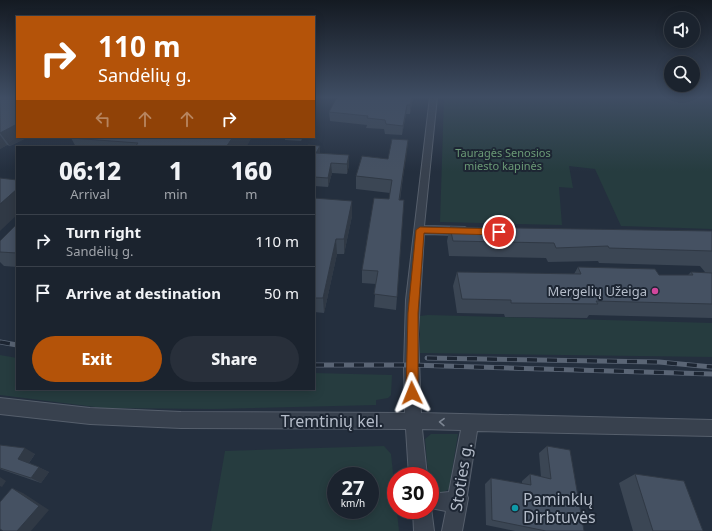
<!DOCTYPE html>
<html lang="en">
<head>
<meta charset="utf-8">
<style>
  body { margin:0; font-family:"Noto Sans",sans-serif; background:#282f3a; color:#f1f3f6; height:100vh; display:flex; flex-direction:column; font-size:15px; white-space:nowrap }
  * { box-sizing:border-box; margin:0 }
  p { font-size:13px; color:#a0a4aa }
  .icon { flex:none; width:22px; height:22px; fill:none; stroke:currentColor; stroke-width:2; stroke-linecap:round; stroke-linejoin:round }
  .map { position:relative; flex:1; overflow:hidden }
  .drawer { position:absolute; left:16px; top:146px; width:299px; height:244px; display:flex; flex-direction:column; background:#1b232e; border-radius:0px; box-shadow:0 2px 10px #0003,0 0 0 1px #39404a }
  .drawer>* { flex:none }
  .guide { position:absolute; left:16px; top:16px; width:299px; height:122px; border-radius:0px; box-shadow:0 2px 10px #0003,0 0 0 1px #39404a; background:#b45309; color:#fff; overflow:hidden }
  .controls { position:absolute; left:664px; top:12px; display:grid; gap:8px }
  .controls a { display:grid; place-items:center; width:36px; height:36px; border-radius:50%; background:#1b232e; box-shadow:0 2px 10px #0003,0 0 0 1px #39404a; font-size:20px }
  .speed { position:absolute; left:327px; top:467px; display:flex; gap:8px; font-size:20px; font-weight:700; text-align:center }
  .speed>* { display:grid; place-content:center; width:52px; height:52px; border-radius:50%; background:#1b232e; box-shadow:0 2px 10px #0003,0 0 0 1px #39404a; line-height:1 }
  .speed small { font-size:10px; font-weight:400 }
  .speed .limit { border:6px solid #d22; background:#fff; color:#111 }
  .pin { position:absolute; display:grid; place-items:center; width:34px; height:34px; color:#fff; margin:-17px; border:2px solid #fff; border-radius:50%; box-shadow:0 1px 4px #0007 }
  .me { position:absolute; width:44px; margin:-22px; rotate:358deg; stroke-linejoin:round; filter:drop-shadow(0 0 3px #0008) }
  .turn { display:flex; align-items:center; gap:14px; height:84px; padding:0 16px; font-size:18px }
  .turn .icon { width:52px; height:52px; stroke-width:2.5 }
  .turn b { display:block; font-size:28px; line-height:34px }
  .lanes { display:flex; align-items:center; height:38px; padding:0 16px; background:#0003; justify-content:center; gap:20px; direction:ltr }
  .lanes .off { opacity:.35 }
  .eta { display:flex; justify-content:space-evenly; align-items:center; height:68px; text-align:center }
  .eta b { font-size:24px; font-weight:800; line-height:28px }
  .cta { display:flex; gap:8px; margin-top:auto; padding:8px 16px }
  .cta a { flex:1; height:46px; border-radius:24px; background:#b45309; color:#fff; font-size:16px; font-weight:800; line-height:46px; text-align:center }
  .cta a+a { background:#282f3a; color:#f1f3f6 }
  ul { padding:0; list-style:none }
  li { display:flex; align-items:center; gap:12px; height:52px; padding:0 16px; border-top:1px solid #39404a }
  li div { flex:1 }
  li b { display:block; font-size:15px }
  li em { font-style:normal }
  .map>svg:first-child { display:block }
</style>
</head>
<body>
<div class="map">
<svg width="712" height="531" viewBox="0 0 712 531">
  <rect width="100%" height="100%" fill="#242f3e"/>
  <path fill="#263c3f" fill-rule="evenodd" d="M444,97H712V229L621,226L595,169L569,166L573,188L559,187L562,225L440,222Z
    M428,315L712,323V357L420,353V316Z
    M0,355L17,358V389H314V373L392,375L391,395L388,398L376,400V405L214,409L103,408L0,395Z
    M431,434H458L449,489L440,494C426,486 427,454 425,439Z
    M384,446L391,454L399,531H211L225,451ZM336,476H370V510H336Z"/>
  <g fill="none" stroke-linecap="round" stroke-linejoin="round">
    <g stroke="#565f6c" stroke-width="2">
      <path id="minor" d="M430,97H437L424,226L465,227L471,231L465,235L424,234L418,334L421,413L712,420V436L477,431L467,495L468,498L462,531H442L446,511L431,508L434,531H414L413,510H430V489L440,493L449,492L461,430L422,429L427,476H409L406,429L181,428L90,424L0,414V398L90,408L181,412L405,413L404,367L406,300Z"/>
    </g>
    <use href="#minor" fill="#38414e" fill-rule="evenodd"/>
    <g stroke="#5a6575" stroke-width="5">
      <path id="rail" d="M0,342L17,345
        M427,358L659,362L712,367
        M314,365H411L712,374"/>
    </g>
    <use href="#rail" stroke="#1d2633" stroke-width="3.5" stroke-dasharray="10" stroke-linecap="butt"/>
  </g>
  <path fill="#3b4654" d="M0,97L17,137H28L10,146L7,145L0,149Z
    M337,97H413L410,114H406L402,135L385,134L384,129L366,128L367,125L330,121L329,112Z
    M285,137H303L301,141L285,140Z
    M71,138L247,146L243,147H76Z
    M408,140L400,200L397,297L396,310L374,307L376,284L362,283V270L389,199L390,193L356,189V176L388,159Z
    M314,147L320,154L349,155V165L347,174L332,173L328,187L314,186Z
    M314,198L352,216L344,254H337L324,313L314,312Z
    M17,224V267L4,266L0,262V241Z
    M450,227L712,231V318L589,315L587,318L505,317L504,314L457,313L453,286L457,272L574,274L578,267L659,275H688L691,272H705L700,266L599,263L598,261L548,262L546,258L449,256L447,241Z
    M0,445L35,454L29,463L49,472L41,483L0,469Z
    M547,446L584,531H515L486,525L485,484L491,478L522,484V481L530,474L541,477L539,453Z
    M635,474L703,531H633L619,483Z"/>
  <path fill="#303945" d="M412,97V103L410,114V105Z
    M407,105L406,114L402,135L403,126Z
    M17,124V137H28L10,146L0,133Z
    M0,135L7,145L0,149Z
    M233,137H252L247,146L243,147H226Z
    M408,140L407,153L397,213L399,200Z
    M320,146V156L316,153Z
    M349,155V165L347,174V164Z
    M331,163L332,173L328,187V178Z
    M17,189V215L0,231V204Z
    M352,201V216L344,254V239Z
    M336,239L337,254L324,313L323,298Z
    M25,448L35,454L28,464L18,459Z
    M39,467L49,472L41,483L31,478Z
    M0,477L6,481L2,487L0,486Z
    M12,488L23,493L49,510L31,531H17Z"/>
  <path fill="#455162" stroke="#303945" d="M0,97H17V124L0,133Z
    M337,97H412L410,105H407L403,126L386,124L385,120L367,118L368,116L329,112Z
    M73,137H233L226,147H135L138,143L71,138Z
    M392,139L408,140L399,200H404L397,297L374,294L378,271L362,270L374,198L389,199L392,180L356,176L362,156L388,159Z
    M308,145L320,146L316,153L349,155L347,164L331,163L328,178L314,177V147H307Z
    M0,178L17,180V189L0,204Z
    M314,198L352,201L344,239H336L323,298H314Z
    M17,224V253L0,252V241Z
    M450,227L712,231V251L609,248L608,246L556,248L554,243L453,241Z
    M578,267L655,269L659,275H693L691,272L712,273V304L596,301L598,304L511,303V300L462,299L457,272L581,274Z
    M0,445L25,448L18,459L39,467L31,478L0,468Z
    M547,446L570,450L584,531H546L492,520L491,478L531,485L530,474L551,479Z
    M635,474L684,481L703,531H653Z
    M12,488L39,506L17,531H3L0,529V502Z"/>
  <defs><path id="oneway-chevron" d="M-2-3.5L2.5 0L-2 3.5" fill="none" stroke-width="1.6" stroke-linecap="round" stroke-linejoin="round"/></defs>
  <use stroke="#7c8592" href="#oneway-chevron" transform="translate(442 422) rotate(-179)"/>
  <linearGradient id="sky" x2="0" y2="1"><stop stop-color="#141a22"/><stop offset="0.57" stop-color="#3f4d63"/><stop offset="1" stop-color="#3f4d63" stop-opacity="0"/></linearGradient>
  <rect width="712" height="171" fill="url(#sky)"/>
  <path fill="#b45309" stroke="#753606" d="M420,227L499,229L503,232L499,235L424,233L418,313V393L416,397L412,399L408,397L406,393L408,313L416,230Z"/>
  <circle fill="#d1479c" stroke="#1d2633" stroke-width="1.5" cx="655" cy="291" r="4"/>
  <circle fill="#0f9aa8" stroke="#1d2633" stroke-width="1.5" cx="515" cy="508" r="4"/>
  <g text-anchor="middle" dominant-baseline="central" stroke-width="4" stroke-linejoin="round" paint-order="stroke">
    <g font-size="11" fill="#6b9a76" stroke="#1d2633">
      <text x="503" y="152">Tauragės Senosios<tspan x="503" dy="13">miesto kapinės</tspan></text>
    </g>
    <g font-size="13" fill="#b4bcc9" stroke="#1d2633" text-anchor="end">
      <text x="647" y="291">Mergelių Užeiga</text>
    </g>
    <g font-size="16" fill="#b4bcc9" stroke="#1d2633">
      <text x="332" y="421">Tremtinių kel.</text>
      <text transform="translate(461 477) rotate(-81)">Stoties g.</text>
    </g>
    <g font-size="16" fill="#b4bcc9" stroke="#1d2633" text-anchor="start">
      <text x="523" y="499">Paminklų<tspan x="523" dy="18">Dirbtuvės</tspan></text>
    </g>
  </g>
</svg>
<div class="controls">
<a><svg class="icon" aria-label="sound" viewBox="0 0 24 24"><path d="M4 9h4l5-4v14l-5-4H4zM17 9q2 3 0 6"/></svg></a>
<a><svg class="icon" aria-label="search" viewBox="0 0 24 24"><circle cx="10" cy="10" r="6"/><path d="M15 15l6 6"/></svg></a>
</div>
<div class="speed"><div>27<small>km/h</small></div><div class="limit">30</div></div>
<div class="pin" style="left:499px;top:232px;background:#d93025"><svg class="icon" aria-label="arrive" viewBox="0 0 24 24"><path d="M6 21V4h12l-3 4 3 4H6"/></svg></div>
<svg class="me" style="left:412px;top:393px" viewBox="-20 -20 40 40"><path d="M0-17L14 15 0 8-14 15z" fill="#b45309" stroke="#fff" stroke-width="4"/></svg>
<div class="guide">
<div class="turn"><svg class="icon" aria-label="right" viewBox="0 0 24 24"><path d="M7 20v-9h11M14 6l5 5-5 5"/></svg><div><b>110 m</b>Sandėlių g.</div></div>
<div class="lanes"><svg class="icon off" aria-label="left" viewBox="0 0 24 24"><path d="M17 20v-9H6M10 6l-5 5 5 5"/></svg><svg class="icon off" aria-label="ahead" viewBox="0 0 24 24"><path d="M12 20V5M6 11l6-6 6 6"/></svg><svg class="icon off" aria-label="ahead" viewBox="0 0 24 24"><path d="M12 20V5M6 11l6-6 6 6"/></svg><svg class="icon" aria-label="right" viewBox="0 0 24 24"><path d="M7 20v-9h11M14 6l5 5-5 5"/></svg></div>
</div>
<section class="drawer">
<div class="eta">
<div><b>06:12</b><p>Arrival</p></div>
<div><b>1</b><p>min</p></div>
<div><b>160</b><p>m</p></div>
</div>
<ul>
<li><svg class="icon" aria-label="right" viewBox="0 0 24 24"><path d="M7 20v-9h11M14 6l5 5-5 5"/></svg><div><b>Turn right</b><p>Sandėlių g.</p></div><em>110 m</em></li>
<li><svg class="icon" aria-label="arrive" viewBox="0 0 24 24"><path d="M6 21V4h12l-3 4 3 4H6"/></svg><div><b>Arrive at destination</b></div><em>50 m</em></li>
</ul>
<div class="cta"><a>Exit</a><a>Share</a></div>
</section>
</div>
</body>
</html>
